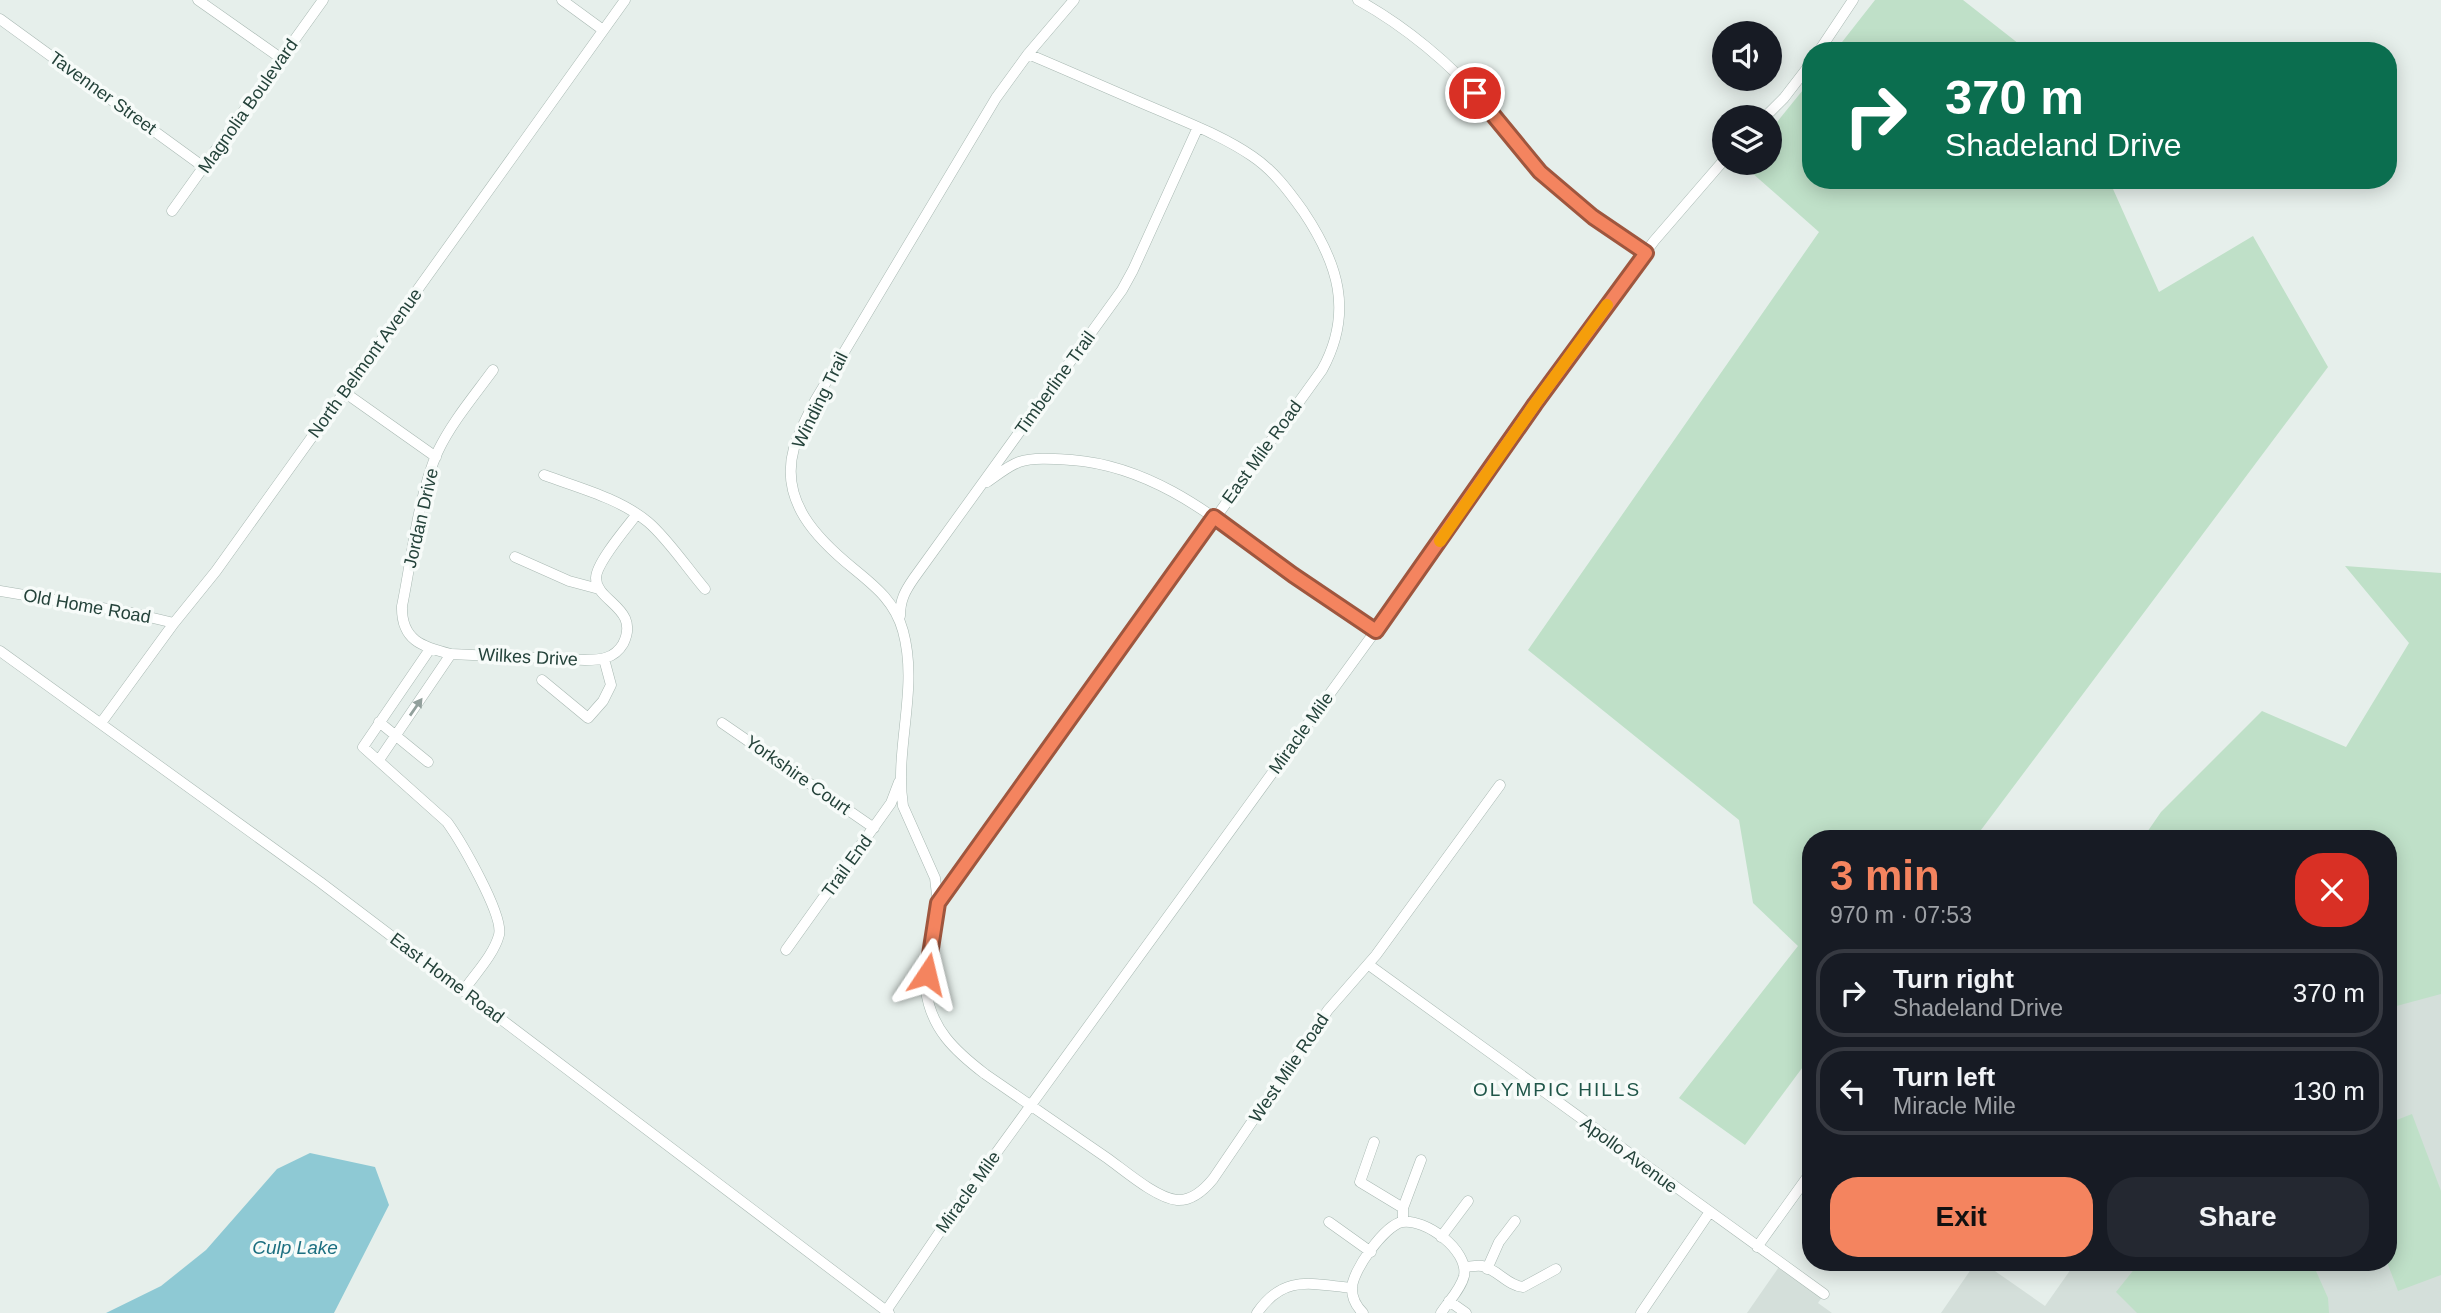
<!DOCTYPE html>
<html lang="en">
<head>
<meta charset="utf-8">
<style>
  body { margin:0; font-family:Arial,sans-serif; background:#242831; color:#f1f3f6; height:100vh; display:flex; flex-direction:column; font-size:26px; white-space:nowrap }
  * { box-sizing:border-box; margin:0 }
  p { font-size:23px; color:#9ea1a6 }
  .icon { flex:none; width:38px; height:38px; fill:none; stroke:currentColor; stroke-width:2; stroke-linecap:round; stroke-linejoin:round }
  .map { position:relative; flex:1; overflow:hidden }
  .drawer { position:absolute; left:1802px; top:830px; width:595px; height:441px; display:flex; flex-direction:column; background:#171b24; border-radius:28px; box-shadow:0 4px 18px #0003 }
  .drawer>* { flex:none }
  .banner { position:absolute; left:1802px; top:42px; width:595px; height:147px; border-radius:28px; box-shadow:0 4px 18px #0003; background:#0b6e4f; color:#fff; overflow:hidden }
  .controls { position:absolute; left:1712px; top:21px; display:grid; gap:14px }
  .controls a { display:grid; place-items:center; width:70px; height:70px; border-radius:50%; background:#171b24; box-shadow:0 4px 18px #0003; font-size:35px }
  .pin { position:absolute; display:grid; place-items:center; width:60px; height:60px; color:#fff; margin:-30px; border:4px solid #fff; border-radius:50%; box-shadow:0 2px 7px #0007 }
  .me { position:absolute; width:77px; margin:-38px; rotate:10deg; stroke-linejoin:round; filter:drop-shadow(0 0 5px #0008) }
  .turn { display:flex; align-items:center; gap:24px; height:147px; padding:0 28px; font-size:32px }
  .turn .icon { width:91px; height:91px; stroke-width:2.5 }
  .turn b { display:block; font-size:49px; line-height:60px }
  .round { display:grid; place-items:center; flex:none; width:74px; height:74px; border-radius:28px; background:#242831 }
  .summary { display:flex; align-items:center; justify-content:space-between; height:119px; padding:0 28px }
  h1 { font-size:42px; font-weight:700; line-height:52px; color:#f4845f }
  .cta { display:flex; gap:14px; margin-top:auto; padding:14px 28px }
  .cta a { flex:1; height:80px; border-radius:28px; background:#f4845f; color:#111; font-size:28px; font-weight:700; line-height:80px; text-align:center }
  .cta a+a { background:#242831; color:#f1f3f6 }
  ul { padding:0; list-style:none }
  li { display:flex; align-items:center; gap:21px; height:88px; margin:0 14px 10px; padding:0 14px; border:4px solid #363941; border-radius:28px }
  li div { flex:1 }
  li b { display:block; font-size:26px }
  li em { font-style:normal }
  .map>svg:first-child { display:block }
</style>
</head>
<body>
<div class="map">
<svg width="2441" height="1313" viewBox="0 0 2441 1313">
  <rect width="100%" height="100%" fill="#e6efeb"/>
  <path fill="#d4dfda" d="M2389,856L2441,895V1313H1941L1976,1262H1982L2045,1306L2076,1262H2389Z
    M1781,1264L1824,1294L1818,1303L1832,1313H1747Z"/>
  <path fill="#bfe0c8" d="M1875,0H1963L2028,51H1835Z
    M1811,80V180H2109L2159,292L2253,236L2328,367L1975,838H1811V1056L1745,1145L1679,1098L1798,946L1753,903L1739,820L1528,650L1819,232L1743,165L1745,163H1769V132Z
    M2345,566L2441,573V994L2389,1008V838H2143L2161,812L2262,711L2346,747L2409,643Z
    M2412,1114L2441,1191V1275L2398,1291L2387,1262L2389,1123Z
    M2140,1262H2312L2328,1298L2329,1313H2137L2116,1292Z"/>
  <path fill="#8ec9d4" d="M310,1153L375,1167L389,1205L334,1313H106L161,1286L206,1250L277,1169Z"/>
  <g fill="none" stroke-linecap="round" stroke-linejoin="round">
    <g stroke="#a8b8b2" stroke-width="11">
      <path id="minor" d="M198,0L282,59
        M562,0L603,30
        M1358,0C1405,26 1451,64 1486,105C1504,127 1519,151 1539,172C1571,204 1609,228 1646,253
        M0,19L205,168
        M1819,51L1853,0
        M1028,54C1071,72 1113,91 1156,109C1188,123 1223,136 1252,156C1273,170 1288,190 1303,211C1338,263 1354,312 1322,370L938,903L926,990C931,1029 955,1051 985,1074C1026,1102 1066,1130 1107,1158C1124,1170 1156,1198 1177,1200C1192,1201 1204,1190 1213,1179L1328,1010L1376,955L1500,785
        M1765,117L1784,98L1811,63
        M172,211L323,0
        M493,370C474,396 452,422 438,451C418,495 412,558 402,606C401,640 422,647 451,654L585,660C600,660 614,659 623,644C641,608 596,602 596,578C596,563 627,527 637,514
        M344,392L436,457
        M544,475C579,488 619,498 648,522C668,539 687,568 705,589
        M987,482C996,476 1008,466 1019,462C1034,457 1056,459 1072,460C1160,467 1223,525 1291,574C1319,594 1348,612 1376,631
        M515,557L569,581L599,589
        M0,591L132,613L174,623
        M900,616C900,600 905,591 914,578L1122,290L1133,270L1198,127
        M430,649L363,747L447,822C460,840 504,915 499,935C494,954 476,973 464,990
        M0,651L320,882L889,1313
        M542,680L588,718L603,701L611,685L604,659
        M379,722L428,762
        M101,723L174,623L216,571L625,0
        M722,723L874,828
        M379,760L451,654
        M938,903L935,878L903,806C894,748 919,689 903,631C895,602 876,587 854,569C817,539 779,501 794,448C799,431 808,415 816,399L996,98L1028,54L1074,0
        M786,950L891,803L899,782
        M1369,965L1824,1294
        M1374,1142L1360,1182L1403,1208V1222
        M1403,1208L1421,1160
        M1329,1222L1371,1252
        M1441,1237L1468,1201
        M1757,1247L1811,1172
        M1464,1267C1469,1267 1476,1265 1482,1266C1497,1269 1508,1286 1523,1287L1556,1269
        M1487,1269L1499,1242L1515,1221
        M1449,1301L1466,1313
        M886,1311L954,1211L1411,582L1535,404L1654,241L1724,160
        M1257,1313C1284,1274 1310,1284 1352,1288
        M1363,1313C1357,1307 1352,1298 1352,1289C1351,1272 1385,1225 1402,1222C1425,1218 1469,1250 1464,1276C1461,1289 1448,1302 1441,1313
        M1641,1313L1709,1213"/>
    </g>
    <use href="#minor" stroke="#fff" stroke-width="10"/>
  </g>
  <defs><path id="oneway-solid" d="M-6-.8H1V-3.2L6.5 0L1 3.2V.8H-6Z" transform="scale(1.75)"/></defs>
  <use fill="#92a09c" href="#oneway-solid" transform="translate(416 707) rotate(-55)"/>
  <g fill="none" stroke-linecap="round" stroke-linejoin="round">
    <g stroke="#9f563e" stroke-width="18">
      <path id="route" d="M927,974L938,903L1214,517L1293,575L1376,631L1535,404L1646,253L1593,217L1540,172L1475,93"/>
    </g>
    <use href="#route" stroke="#f4845f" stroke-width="12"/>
    <path stroke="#f59e0b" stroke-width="12" d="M1440,541L1535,404L1607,305"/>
  </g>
  <g text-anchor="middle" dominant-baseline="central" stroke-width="7" stroke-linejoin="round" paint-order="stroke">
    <g font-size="18" fill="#24423a" stroke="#f7fbf9">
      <text transform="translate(103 93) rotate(36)">Tavenner Street</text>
      <text transform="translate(248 106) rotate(-55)">Magnolia Boulevard</text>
      <text transform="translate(365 363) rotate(-54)">North Belmont Avenue</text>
      <text transform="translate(1055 383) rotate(-54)">Timberline Trail</text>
      <text transform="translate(820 400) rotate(-64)">Winding Trail</text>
      <text transform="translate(1262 452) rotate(-54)">East Mile Road</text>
      <text transform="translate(421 518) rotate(-77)">Jordan Drive</text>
      <text transform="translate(87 606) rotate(10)">Old Home Road</text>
      <text transform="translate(528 657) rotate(3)">Wilkes Drive</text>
      <text transform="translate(1301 733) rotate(-54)">Miracle Mile</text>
      <text transform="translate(798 775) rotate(35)">Yorkshire Court</text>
      <text transform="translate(847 866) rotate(-54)">Trail End</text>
      <text transform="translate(447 978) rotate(37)">East Home Road</text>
      <text transform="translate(1289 1068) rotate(-56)">West Mile Road</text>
      <text transform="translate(1629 1155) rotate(36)">Apollo Avenue</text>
      <text transform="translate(968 1192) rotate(-54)">Miracle Mile</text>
    </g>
    <g font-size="19" letter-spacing="2" fill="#1f5548" stroke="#f7fbf9">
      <text x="1557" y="1089">OLYMPIC HILLS</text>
    </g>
    <g font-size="19" font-style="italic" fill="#1c6f80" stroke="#f7fbf9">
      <text x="295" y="1247">Culp Lake</text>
    </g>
  </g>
</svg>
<div class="controls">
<a><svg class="icon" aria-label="sound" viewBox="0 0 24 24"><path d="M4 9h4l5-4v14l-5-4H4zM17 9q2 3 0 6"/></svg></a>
<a><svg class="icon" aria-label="layers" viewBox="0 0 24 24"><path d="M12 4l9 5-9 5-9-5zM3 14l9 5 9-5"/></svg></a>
</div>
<div class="pin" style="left:1475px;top:93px;background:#d93025"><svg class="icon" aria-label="arrive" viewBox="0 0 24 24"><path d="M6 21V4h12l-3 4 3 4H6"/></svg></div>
<svg class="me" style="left:927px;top:974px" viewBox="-20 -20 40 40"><path d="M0-17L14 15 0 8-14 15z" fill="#f4845f" stroke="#fff" stroke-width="4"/></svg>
<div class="banner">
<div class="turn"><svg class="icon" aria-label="right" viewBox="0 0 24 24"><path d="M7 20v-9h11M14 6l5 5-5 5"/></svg><div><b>370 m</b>Shadeland Drive</div></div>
</div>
<section class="drawer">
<div class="summary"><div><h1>3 min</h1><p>970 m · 07:53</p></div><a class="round" style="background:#d93025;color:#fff"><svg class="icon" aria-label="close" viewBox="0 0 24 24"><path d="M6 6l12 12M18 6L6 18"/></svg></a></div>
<ul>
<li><svg class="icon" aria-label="right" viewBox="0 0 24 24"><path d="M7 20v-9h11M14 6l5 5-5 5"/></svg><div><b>Turn right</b><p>Shadeland Drive</p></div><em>370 m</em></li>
<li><svg class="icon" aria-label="left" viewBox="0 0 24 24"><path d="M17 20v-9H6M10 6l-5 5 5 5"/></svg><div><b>Turn left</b><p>Miracle Mile</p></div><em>130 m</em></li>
</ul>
<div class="cta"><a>Exit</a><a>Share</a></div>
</section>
</div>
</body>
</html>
